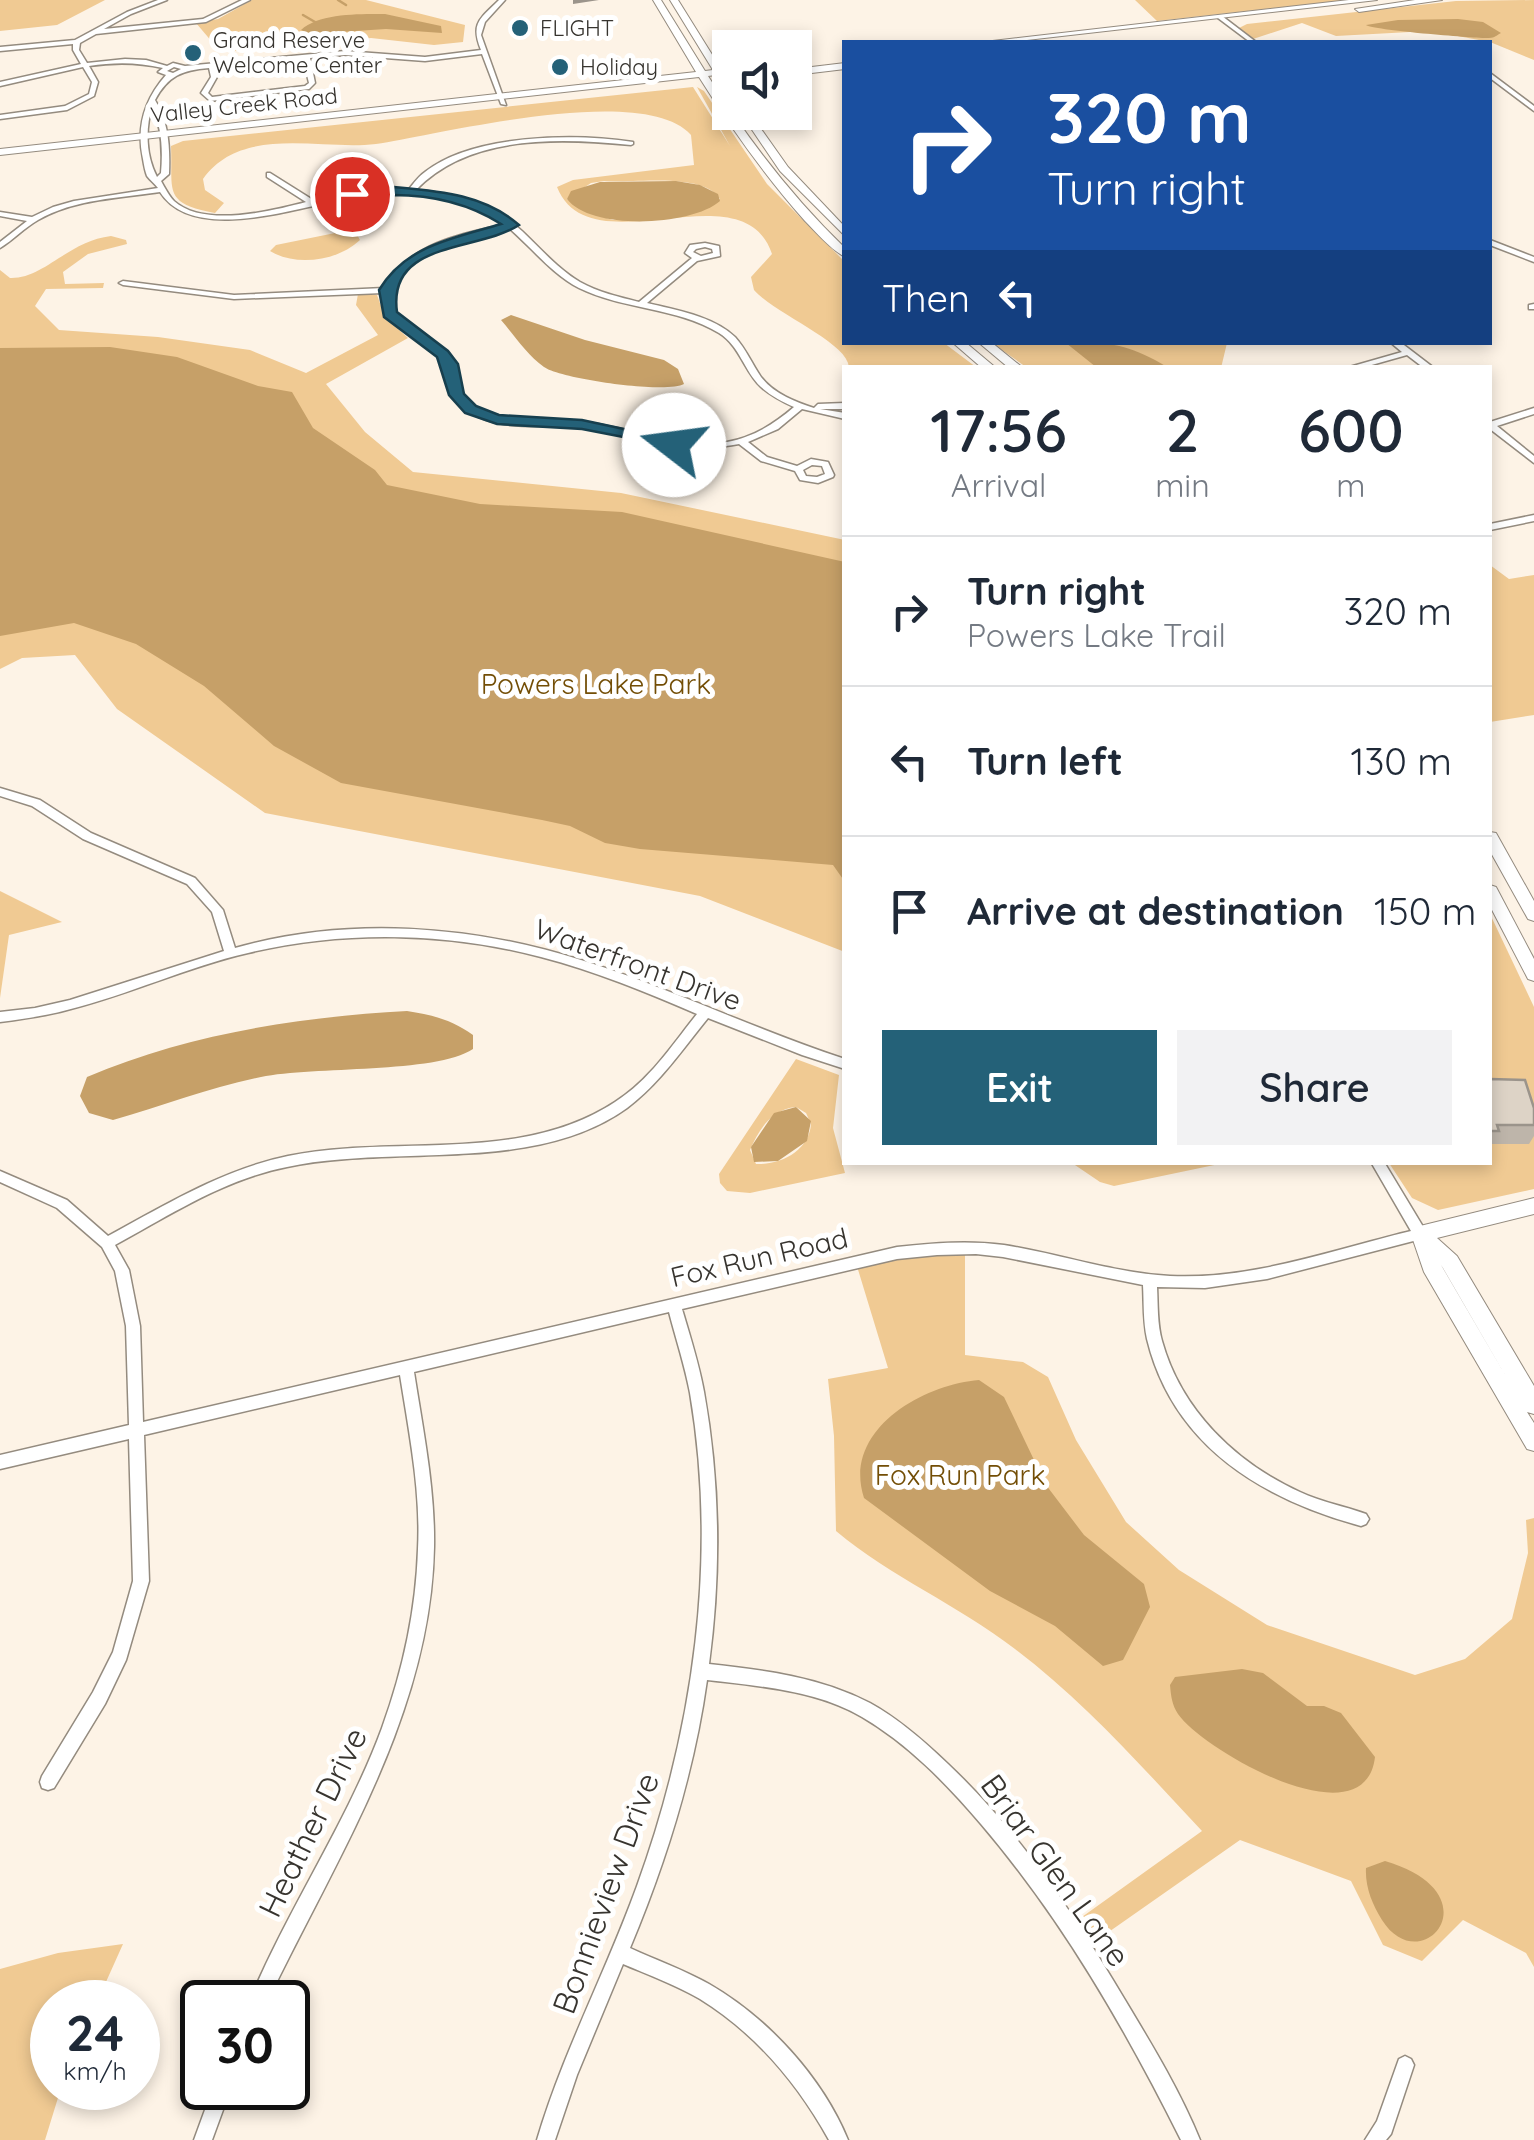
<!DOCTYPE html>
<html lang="en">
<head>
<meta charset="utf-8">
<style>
  body { margin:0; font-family:Quicksand,sans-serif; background:#f2f2f3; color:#1f2937; height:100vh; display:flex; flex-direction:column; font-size:38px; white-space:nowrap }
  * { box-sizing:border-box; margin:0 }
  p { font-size:32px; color:#747a83 }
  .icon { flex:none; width:55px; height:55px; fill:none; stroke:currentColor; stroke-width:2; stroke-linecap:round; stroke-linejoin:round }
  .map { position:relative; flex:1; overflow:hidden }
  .drawer { position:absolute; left:842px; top:365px; width:650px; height:800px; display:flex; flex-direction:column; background:#fff; border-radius:0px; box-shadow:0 5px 15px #0003 }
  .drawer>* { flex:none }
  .top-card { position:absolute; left:842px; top:40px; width:650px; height:305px; border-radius:0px; box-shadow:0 5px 15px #0003; background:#1a4fa0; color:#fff; overflow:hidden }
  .fabs { position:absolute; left:712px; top:30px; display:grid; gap:20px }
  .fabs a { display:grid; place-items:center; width:100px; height:100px; border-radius:0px; background:#fff; box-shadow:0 5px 15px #0003; font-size:50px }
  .speed { position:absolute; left:30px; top:1980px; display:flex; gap:20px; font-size:50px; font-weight:700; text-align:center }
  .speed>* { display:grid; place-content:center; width:130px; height:130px; border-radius:50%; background:#fff; box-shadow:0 5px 15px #0003; line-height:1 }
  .speed small { font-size:25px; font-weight:400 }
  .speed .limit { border:5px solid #111; border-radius:15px; background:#fff; color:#111 }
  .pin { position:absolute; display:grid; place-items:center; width:85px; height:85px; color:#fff; margin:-42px; border:5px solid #fff; border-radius:50%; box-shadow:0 2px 10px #0007 }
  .me { position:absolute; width:110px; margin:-55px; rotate:285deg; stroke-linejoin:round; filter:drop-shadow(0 0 8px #0008) }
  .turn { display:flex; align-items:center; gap:35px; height:210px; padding:0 40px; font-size:45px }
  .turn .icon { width:130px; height:130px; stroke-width:2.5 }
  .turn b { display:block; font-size:70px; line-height:85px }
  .then { display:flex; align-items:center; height:95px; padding:0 40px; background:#0003; gap:20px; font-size:38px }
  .eta { display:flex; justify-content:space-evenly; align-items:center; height:170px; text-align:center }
  .eta b { font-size:60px; font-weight:600; line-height:70px }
  .action { display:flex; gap:20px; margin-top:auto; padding:20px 40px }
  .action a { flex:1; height:115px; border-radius:0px; background:#246178; color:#fff; font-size:40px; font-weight:600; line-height:115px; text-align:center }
  .action a+a { background:#f2f2f3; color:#1f2937 }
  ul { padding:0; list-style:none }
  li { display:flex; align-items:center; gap:30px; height:150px; padding:0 40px; border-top:2px solid #e0e1e3 }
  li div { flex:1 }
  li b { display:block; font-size:38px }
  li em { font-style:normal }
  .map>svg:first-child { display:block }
</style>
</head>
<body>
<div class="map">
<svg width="1534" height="2140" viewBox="0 0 1534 2140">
  <rect width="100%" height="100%" fill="#fdf3e6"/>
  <path fill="#f0ca93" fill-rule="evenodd" d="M0,0H105L57,25L0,31Z
    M252,0H366L465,25L463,42L434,45L371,38L234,51L213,43L196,23L218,19Z
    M1135,0H1348L1157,21Z
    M1534,0V60L1490,42L1452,35L1410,32L1336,36L1302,23L1253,39L1239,28L1247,24L1456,1Z
    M693,87L730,146L697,87L704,91L767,184L845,262V342L944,343L976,367H849C847,342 775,314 754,290L751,277L772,254C743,166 590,270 557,187L573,180L694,165L691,135C644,82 441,134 376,144C321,151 242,124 203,179L205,190L224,203L215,213C162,203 173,191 171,146L183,141ZM604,181C633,183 704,172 720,199L613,220L584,211L567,199L591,183Z
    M340,232L356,233L360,240C338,261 296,267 270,251L276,245Z
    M111,236L126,240L127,244L88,254L63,272L65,284L104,283L103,288L46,289L35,306L59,330L158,337L250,350L306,373L378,335L356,305L358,294L377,295L385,317L408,338L326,384L365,432L413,472L621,493L845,540V952L700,896L265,813L117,709L75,655L22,658L0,669V270L10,278C44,279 68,241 111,236Z
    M992,343H1227L1221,368L1026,367Z
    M1490,565L1509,579L1534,575V715L1490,722Z
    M0,891L62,922L9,935L0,998Z
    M1490,914L1534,1007V1189L1438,1210L1412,1198L1389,1163L1490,1162Z
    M796,1059L839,1075L833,1128L845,1173L750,1193L727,1191L720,1183L719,1174ZM796,1107L806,1113L811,1124C809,1150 782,1165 756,1164L750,1150C759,1129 772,1109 796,1107Z
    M1072,1163V1162L1224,1163L1114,1186L1100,1182Z
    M965,1248V1355L1023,1362L1048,1377L1076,1440L1126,1522L1179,1570L1267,1625L1415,1675L1465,1659L1512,1619L1528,1553L1526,1520L1534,1518V1967L1526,1953L1463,1920L1422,1961L1383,1945L1351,1881L1240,1840L1083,1950L1068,1927L1202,1831C1142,1767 1085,1702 1015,1649C958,1605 891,1577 836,1531L834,1436L828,1379L888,1368L856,1263Z
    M123,1944L97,2002H52V2088H61L45,2140H0V1969L58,1953Z"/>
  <path fill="#c6a068" d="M385,14L441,26L442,33L386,29L310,34L301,30C319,13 360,14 385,14Z
    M1458,19L1483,22L1501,33C1494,37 1495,38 1486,38C1472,38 1372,30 1366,25L1398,20Z
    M676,181L700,185L718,194L720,201C692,226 591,231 567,199L571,191L600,182Z
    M511,315L585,340L664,360L678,369L684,384C666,394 561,379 544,367C527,355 514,335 501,320Z
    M1066,343C1110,342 1129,344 1167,367H1096Z
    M110,347L177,357L258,386L292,392L313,428L375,470L387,485L480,504L622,512L845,562V882L833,865L640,849L605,843L570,826L542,820L341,783L274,746L204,686L136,644L74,623L0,636V348Z
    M407,1011C433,1015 452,1020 473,1035V1049C435,1074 314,1066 261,1077C211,1087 162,1106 113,1120L89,1113L80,1096L87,1077C187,1034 299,1017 407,1011Z
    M796,1107L811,1121L807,1141L778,1161L754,1162L751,1147L774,1113Z
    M979,1380L1004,1397L1046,1485L1084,1535L1144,1584L1150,1607L1123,1660L1103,1666L1055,1626L990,1591L864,1498C842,1431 921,1385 979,1380Z
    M1242,1669L1263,1673L1307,1706H1324L1341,1713L1375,1757C1365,1843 1204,1751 1178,1714C1172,1705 1171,1696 1170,1685L1175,1677Z
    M1385,1861C1497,1894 1421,1982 1382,1920C1372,1904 1365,1887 1366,1868Z"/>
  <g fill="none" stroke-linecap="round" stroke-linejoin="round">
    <path stroke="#c6a068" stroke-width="2.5" d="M338,0L346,5
      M303,15L315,22"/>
    <g stroke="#948b7f" stroke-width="3">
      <path id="street" d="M158,0H167L131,14L104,29L203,19L242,0H250L206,22L96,34L80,43L79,50L87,63L125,59L146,60L167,66L173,63L185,66L345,51L425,57L481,50C470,23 480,19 499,0H505L485,22L481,35L506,105L501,104L482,54L425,61L345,55L310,58L315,83L309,89L210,101L201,93L211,77L209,68C182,70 168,76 155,100C169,123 170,148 169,174L161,181C165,188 169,196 174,201C204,228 272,211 306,202L267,177V173H270L313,200L371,190L409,189C414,183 419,176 425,172C473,134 575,133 633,142V144L631,145C561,138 469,134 416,190C456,193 493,205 522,231C541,249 558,269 580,282C598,292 619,297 639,302L692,258L685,253L690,245L705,243L719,246L720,256L697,261L647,303C676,310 713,316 735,337C746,349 752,364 761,377C774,394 796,402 814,408L818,404L845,403V409H820L845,413V419L802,409L778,429L748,442L767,457L797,466L811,459L828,462L834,475L833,477L818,483L800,480L795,471L761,461L739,444C686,455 634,432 580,427C544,423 500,433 468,411C448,398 454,374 441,357C428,339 403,331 386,316L383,293L234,299L123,285L119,283L123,281L234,295L384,288C411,242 457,236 505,224C467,196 418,190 373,194C318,199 197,250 160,192C120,198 74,199 38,220C24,228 13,240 0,248V242L27,221L0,216V212L32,217L53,207L74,201L158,188C155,184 150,180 147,176C145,171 144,165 143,159C136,127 144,100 166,75L158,72L163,68C137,62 115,62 89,66L98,82L94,96L67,110L0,119V115L65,106L89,94L92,82L83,67L0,86V82L81,64L73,50V44L0,51V47L75,40L127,12ZM303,59L309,83L305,86L212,97L208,93L217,77L216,67ZM174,67L181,69L173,73L167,71ZM152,106C162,128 163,150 161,173L157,177C146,156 145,130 152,106ZM509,228C532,248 552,274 579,288C624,310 676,307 719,333C740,346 744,371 761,387C771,396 783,402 794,407C774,424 754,437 727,442C676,450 624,424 574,421C542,419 505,426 476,408C456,396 461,372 448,355C434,337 410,329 393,313C392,306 390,296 391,289C402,250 476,236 509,228ZM705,247L712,249L713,253L701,256L693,252L696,249ZM812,465L822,466L825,474L817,477L806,476L803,470Z
        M1218,16H1222L1256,42H1250L1218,18Z
        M1490,73L1534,106V111L1490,78Z
        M1490,240L1534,257V262L1490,245Z
        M1534,304V309H1529V305Z
        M1390,342H1400L1434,368H1424L1407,355L1361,368H1346L1402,352Z
        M1534,408V414L1497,426L1534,456V463L1490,429V422Z
        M1534,515V521L1490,530V524Z
        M0,788L40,800L91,833L195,878L223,910L235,948C347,916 471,925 581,960C671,988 755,1030 845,1059V1069L802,1055L708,1018C682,1050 660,1083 627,1108C534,1175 394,1144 287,1167C225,1179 170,1215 115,1245L129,1270L140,1326L143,1422L897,1247C933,1243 969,1240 1004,1245C1060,1254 1114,1273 1170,1276C1252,1280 1332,1250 1411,1231L1371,1162H1384L1425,1230L1427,1234L1425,1238L1267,1279L1205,1288L1157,1287C1158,1305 1157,1324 1162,1341C1181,1410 1236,1463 1300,1492C1321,1502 1344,1506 1366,1514L1369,1519L1366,1524L1361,1526C1262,1499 1173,1446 1147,1339C1143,1321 1144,1303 1143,1285L1003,1257L976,1254L937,1255L897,1259L682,1309C690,1336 699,1364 704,1392C720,1481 721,1575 709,1664C764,1670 820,1677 870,1703C899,1719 924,1741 948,1764C1019,1831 1075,1916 1125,2000C1152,2045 1180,2091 1200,2140H1181C1125,2028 1062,1919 981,1824C946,1783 908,1744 862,1717C816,1690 758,1686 707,1680C694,1773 666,1862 630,1948C656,1960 684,1970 709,1984C768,2018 822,2077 848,2140H829C798,2084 755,2033 700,1999C676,1985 649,1975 623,1964L577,2075L555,2140H537C563,2052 606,1972 637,1886C694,1729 718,1558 690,1393C685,1366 676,1339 669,1312L414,1372C423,1430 435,1488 434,1547C431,1714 337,1856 267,2002H249C288,1908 347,1823 382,1728C403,1670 416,1611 418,1549C421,1491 409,1432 400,1375L144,1435L149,1581L126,1660L105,1704L54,1788L48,1790L42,1788L40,1782L42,1776L93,1692L113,1652L133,1581L129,1439L0,1469V1455L129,1425L126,1326L115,1271L102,1247L57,1208L0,1182V1171L67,1200L108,1236C165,1205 224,1169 288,1156C395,1134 519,1165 615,1102C650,1080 672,1045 697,1014C646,992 595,971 541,957C447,932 342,930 248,953C186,967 129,995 67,1010C45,1016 23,1019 0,1022V1012L35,1008L70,1000L224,951L212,912L187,884L83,839L32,806L0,796Z
        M1405,2056L1411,2059L1414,2065L1391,2134L1386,2140H1365L1377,2121L1399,2059Z
        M213,2088H231L212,2140H194Z"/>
    </g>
    <g stroke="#948b7f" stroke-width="2">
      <path id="secondary" d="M653,0H661L705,71L713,70L670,0H678L721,69L730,68V74H724L730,83V94L716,75L708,76C747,138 791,196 845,248V257C830,249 817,233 805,221C765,176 731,128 699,77L0,155V149L696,72Z
        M1349,0H1377L1009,42H984Z
        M1415,0H1442L1359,12L1355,9Z
        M845,63V69L795,75V69Z
        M740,112H749L788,167L845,227V236L780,171Z
        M952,342H965L996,368H982Z
        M978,342H991L1023,368H1009Z
        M1490,832L1496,833L1534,901V921L1528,919L1490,851Z
        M1490,885L1496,887L1534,959V981L1528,979L1490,906Z
        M1534,1198V1214L1437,1238L1457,1256L1534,1386V1414L1527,1412L1534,1423V1451L1527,1449L1424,1272L1411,1234L1413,1228L1420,1226ZM1441,1265L1443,1268L1508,1380Z"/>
    </g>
    <use href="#street" fill="#fff" fill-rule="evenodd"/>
    <use href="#secondary" fill="#fff" fill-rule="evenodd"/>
  </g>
  <path fill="#beb5aa" d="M1490,1079L1534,1108V1136L1529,1144H1492L1490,1147Z"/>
  <path fill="#9b948b" d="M573,0H599L573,4Z"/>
  <path fill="#ddd3c6" stroke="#9b948b" stroke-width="2.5" d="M1490,1079L1525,1080L1534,1108V1125H1497L1499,1131H1490Z"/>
  <path fill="#246178" stroke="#173f4e" stroke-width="2.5" d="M394,187C438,191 484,194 519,225C478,252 387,240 397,312L448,351L458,364L464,394L476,406L499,415L582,420L680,441V448L582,429L497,424L465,413L449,395L437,357L384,317L379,290C406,245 454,238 501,224C468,203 432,195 393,195C377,196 358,202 345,194Z"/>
  <g fill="#246178" stroke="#fff" stroke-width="4">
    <circle cx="520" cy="28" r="10"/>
    <circle cx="193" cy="53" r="10"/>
    <circle cx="560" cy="67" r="10"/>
  </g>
  <g text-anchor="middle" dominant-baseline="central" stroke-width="10" stroke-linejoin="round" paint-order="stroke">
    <g font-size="22" fill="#37342f" stroke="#fff" text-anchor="start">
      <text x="540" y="28">FLIGHT</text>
      <text x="213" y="40">Grand Reserve<tspan x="213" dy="25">Welcome Center</tspan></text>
      <text x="580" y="67">Holiday</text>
    </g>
    <g font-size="22" fill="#37342f" stroke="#fff">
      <text transform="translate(244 105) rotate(-6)">Valley Creek Road</text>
    </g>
    <g font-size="28" fill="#734e06" stroke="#fff">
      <text x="596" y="683">Powers Lake Park</text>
      <text x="960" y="1474">Fox Run Park</text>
    </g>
    <g font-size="28" fill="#37342f" stroke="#fff">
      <text transform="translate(638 964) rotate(20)">Waterfront Drive</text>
      <text transform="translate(759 1257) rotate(-13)">Fox Run Road</text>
    </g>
    <g font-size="32" fill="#37342f" stroke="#fff">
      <text transform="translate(312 1822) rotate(-64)">Heather Drive</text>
      <text transform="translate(1056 1870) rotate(54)">Briar Glen Lane</text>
      <text transform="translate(605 1893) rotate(-70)">Bonnieview Drive</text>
    </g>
  </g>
</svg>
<div class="fabs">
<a><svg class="icon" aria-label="sound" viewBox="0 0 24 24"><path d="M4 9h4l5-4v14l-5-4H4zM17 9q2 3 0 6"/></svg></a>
</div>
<div class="speed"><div>24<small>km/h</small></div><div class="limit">30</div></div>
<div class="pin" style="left:352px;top:194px;background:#d93025"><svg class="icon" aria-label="arrive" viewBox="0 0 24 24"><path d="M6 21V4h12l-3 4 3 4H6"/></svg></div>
<svg class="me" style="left:674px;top:445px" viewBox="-20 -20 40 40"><circle r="19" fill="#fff"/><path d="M0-13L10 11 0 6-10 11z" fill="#246178"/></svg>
<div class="top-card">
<div class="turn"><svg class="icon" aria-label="right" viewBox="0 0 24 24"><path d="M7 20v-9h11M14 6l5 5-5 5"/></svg><div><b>320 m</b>Turn right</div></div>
<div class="then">Then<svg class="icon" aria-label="left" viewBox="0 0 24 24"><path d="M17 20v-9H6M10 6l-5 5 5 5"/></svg></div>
</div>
<section class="drawer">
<div class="eta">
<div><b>17:56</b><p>Arrival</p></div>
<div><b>2</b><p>min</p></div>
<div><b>600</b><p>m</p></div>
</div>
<ul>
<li><svg class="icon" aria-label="right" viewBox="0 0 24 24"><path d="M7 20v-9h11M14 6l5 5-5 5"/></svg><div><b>Turn right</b><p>Powers Lake Trail</p></div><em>320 m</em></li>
<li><svg class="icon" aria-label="left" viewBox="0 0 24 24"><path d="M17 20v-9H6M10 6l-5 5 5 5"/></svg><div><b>Turn left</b></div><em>130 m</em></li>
<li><svg class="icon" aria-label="arrive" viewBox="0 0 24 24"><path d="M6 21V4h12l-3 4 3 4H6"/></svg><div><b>Arrive at destination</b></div><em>150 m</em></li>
</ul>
<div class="action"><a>Exit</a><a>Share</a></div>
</section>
</div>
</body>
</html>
